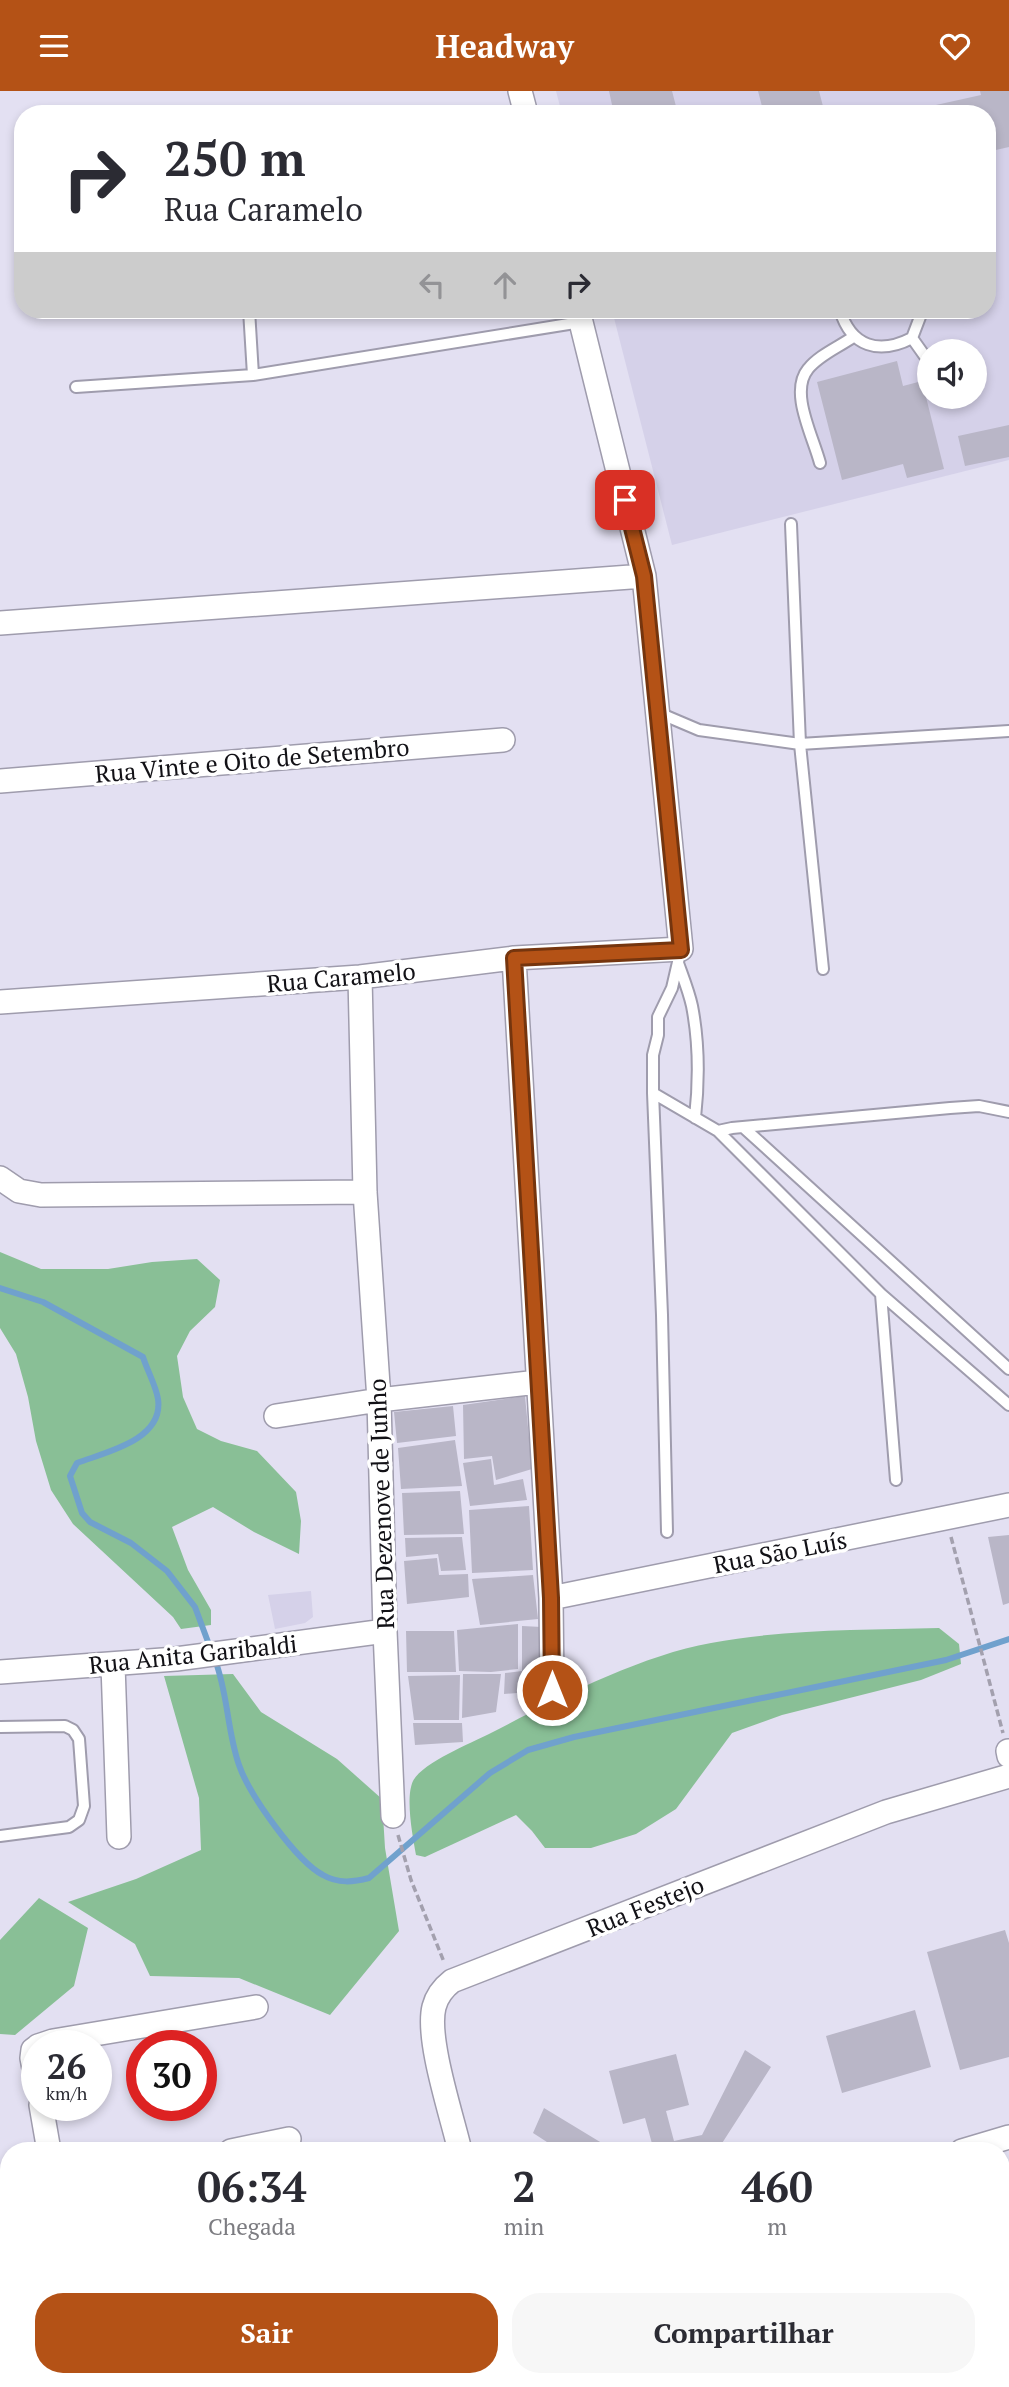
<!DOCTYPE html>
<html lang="pt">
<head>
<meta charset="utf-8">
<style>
  body { margin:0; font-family:"PT Serif",serif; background:#f7f7f7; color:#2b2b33; height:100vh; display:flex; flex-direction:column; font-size:26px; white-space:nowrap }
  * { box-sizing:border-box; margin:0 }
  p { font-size:23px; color:#7c7c81 }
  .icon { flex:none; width:38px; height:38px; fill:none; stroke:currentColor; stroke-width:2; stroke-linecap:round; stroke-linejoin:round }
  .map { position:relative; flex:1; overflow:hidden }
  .details { position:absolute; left:0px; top:2051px; width:1010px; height:245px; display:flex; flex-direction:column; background:#fff; border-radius:28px 28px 0 0; box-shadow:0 4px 10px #0003 }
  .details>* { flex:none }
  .guide { position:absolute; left:14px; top:14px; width:982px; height:214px; border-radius:28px; box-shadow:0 4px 10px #0003; background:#fff; color:#2b2b33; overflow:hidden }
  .controls { position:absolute; left:917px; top:248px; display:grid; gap:14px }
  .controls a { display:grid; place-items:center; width:70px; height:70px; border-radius:50%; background:#fff; box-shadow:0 4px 10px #0003; font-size:35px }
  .speed { position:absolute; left:21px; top:1939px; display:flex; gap:14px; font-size:35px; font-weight:700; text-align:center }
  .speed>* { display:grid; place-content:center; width:91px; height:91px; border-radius:50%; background:#fff; box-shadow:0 4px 10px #0003; line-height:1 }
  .speed small { font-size:18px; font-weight:400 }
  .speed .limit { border:10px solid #d22; background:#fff; color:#111 }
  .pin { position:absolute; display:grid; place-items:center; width:60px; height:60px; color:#fff; margin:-30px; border-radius:14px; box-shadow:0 4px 10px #0006 }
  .me { position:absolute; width:77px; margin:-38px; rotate:0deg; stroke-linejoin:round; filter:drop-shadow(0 0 5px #0008) }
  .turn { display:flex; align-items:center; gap:24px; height:147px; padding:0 35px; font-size:32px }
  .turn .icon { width:91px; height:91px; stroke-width:2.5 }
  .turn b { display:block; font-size:49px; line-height:60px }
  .lanes { display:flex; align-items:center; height:66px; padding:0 35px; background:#0003; justify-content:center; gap:35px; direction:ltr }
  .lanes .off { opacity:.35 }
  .eta { display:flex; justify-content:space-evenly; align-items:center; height:119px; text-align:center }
  .eta b { font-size:42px; font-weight:600; line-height:49px }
  .button { display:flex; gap:14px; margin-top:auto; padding:14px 35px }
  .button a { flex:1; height:80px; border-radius:28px; background:#b45216; color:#fff; font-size:28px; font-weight:600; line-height:80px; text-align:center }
  .button a+a { background:#f7f7f7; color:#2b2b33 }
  header { display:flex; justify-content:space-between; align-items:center; height:91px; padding:0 35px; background:#b45216; color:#fff; font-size:32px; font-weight:600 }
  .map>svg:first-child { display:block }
</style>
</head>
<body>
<header><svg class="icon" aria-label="menu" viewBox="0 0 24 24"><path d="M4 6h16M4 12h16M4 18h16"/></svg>Headway<svg class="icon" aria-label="heart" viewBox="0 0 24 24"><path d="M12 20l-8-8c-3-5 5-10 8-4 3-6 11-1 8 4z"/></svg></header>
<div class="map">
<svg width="1009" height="2296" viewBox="0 0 1009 2296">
  <rect width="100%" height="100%" fill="#e3e0f2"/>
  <path fill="#d5d1e9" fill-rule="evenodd" d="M556,0H1009V369L672,454L612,219H987V23H562ZM929,261H975V306H929Z
    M311,1500L313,1526L305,1532L275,1538L268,1504Z"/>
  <path fill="#89bf96" d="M0,1161L41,1178H108L152,1171L197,1168L220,1189L215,1216L190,1240L177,1265L183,1306L197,1338L221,1350L257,1360L296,1401L301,1430L299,1463L254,1441L213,1416L172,1436L188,1479L211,1519V1534L181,1538L173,1526L73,1433L51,1399L36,1350L28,1306L16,1263L0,1237Z
    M939,1537L959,1553L961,1573L921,1589L782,1624L732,1642L676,1718L636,1743L591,1757H545L532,1740L516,1724L425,1766L416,1764C413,1747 405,1707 413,1690C422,1672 471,1652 489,1643C555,1609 638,1565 711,1552C786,1538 863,1539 939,1537Z
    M233,1583L261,1621L337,1668L382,1708L385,1757L399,1840L330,1924L239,1887L150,1885L135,1853L68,1811L136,1788L201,1759L199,1707L164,1585Z
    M39,1807L88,1837L74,1895L15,1944L0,1943V1849Z"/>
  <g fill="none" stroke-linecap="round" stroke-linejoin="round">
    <path stroke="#70a1cd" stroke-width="6" d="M0,1197L43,1211L143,1266C147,1279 156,1295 158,1308C164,1349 106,1361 77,1372L70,1385L82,1422L90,1431L131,1452L167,1480L195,1516L211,1559
      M215,1569C228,1602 227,1640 239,1674C249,1703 296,1770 323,1784C338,1793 354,1791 369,1787L490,1682L528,1659L574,1646L946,1569L1009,1548"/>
  </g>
  <path fill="#b9b6c7" d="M609,0H672L678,23H614Z
    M758,0H819L825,23H764Z
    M980,0H1009V56L987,61V23H910L909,20L981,4Z
    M897,270L903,295L922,290L944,378L907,387L903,373L842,389L817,291Z
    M1009,334V366L965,375L958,345Z
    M525,1305L532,1378L496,1389L492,1365L464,1368L463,1314Z
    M453,1315L456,1345L397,1352L394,1321Z
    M455,1349L462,1395L401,1398L398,1357Z
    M491,1368L494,1394L523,1388L527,1409L470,1415L463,1372Z
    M460,1400L464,1443L404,1444L402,1402Z
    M529,1415L533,1479L472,1482L469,1419Z
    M1009,1444V1512L1003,1514L988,1446Z
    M462,1446L466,1479L441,1480L438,1463L406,1466L405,1447Z
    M437,1467L439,1484L468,1483L469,1506L407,1513L404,1470Z
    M533,1484L538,1528L480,1534L472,1488Z
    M518,1533V1578L491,1581L459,1580L457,1539Z
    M522,1535L542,1536L541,1600L504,1603L505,1582L522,1580Z
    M406,1540H454L456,1581H407Z
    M463,1583H501L496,1621L462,1627Z
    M460,1584L459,1629H414L408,1585Z
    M413,1632H462L463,1651L415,1654Z
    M1005,1839L1009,1852V1966L960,1979L927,1861Z
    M915,1919L931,1976L842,2002L826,1945Z
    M745,1959L771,1976L717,2060H654L645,2027L623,2033L609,1980L676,1963L689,2014L666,2020L674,2050L702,2044Z
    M544,2017L615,2060H561L533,2042Z
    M322,2287H436L437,2293L425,2296H293Z"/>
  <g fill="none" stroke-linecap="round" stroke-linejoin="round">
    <g stroke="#9f9cad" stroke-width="14">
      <path id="lane" d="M249,219L253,284
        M840,219C851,256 879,264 912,247L920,226V219
        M912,247L929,271
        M76,296L253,284L581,231
        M820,372C813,345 789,301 808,278C819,264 839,256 853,246
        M791,433L800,653L823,878
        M659,622L699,639L800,653L1009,640
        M681,858L672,897L658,926V944L653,964V1002L718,1040L881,1203L1009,1314
        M678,872C683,886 689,901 692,915C699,951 699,991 695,1027
        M653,1002L662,1224L667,1441
        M743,1036L1009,1278
        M718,1040L732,1037L950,1017L979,1015L1009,1021
        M881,1203L896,1389
        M0,1636L65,1635L73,1639L79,1648L84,1715L79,1729L69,1736L0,1745
        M1001,2111L1009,2108
        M980,2287L983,2296"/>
    </g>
    <g stroke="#9f9cad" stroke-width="26">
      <path id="street" d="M520,0L526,23
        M0,532L644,485
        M0,690L503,649
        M514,867L551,1507L552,1599
        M360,886L365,1101L379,1309L385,1540L393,1725
        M0,911L360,886L514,867L681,858L644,485L578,219
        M0,1087L19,1100L41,1104L365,1101
        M276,1325L379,1309L538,1291
        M551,1507L1009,1414
        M113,1574L119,1746
        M0,1581L176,1568L385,1540
        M1008,1660L1009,1665
        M38,1955L53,1950L256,1916
        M37,1956L33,1959L32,1967L37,1993
        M41,2014L49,2060
        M231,2060L289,2048
        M460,2060C452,2025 426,1948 434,1916C437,1904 443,1897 452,1890L886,1721L1009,1685
        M962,2060L1009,2046
        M0,2108L9,2106
        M103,2287L105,2296
        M516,2287L519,2296
        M137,2296L164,2287"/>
    </g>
    <path stroke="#a3a0ae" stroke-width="3.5" stroke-dasharray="7 3.5" stroke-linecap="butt" d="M951,1446L1003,1642
      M398,1744L411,1789L444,1871"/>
    <use href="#lane" stroke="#fff" stroke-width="10"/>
    <use href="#street" stroke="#fff" stroke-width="23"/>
  </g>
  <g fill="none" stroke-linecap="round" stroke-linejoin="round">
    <g stroke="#75350e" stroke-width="18">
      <path id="route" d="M552,1599L551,1507L514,867L681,859L644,485L625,409"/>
    </g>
    <use href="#route" stroke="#b45216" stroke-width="12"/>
  </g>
  <g text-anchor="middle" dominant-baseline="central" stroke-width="7" stroke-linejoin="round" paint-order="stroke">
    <g font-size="24" fill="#121116" stroke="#fff">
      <text transform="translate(252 669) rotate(-5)">Rua Vinte e Oito de Setembro</text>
      <text transform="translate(341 886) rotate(-5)">Rua Caramelo</text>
      <text transform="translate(381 1413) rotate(-92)">Rua Dezenove de Junho</text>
      <text transform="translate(780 1461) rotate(-11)">Rua São Luís</text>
      <text transform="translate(193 1563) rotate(-6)">Rua Anita Garibaldi</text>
      <text transform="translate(645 1815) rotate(-22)">Rua Festejo</text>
    </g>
  </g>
</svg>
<div class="controls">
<a><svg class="icon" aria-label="sound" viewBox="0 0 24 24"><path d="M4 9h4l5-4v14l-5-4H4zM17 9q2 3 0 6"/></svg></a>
</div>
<div class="speed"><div>26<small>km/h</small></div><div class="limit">30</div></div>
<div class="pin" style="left:625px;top:409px;background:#d93025"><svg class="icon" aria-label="arrive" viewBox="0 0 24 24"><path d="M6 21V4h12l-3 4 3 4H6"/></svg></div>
<svg class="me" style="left:552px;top:1599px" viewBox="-20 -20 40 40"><circle r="17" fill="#b45216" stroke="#fff" stroke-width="3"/><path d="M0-11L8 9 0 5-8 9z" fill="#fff"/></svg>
<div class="guide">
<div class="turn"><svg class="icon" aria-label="right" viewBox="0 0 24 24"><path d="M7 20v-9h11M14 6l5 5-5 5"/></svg><div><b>250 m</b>Rua Caramelo</div></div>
<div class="lanes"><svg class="icon off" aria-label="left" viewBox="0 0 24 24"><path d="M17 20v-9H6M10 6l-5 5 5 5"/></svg><svg class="icon off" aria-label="ahead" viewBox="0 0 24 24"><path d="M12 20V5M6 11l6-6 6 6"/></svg><svg class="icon" aria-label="right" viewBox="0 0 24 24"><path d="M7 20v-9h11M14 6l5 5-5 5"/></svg></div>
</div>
<section class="details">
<div class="eta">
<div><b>06:34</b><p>Chegada</p></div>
<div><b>2</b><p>min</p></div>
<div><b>460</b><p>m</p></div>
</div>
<div class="button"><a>Sair</a><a>Compartilhar</a></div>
</section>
</div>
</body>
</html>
